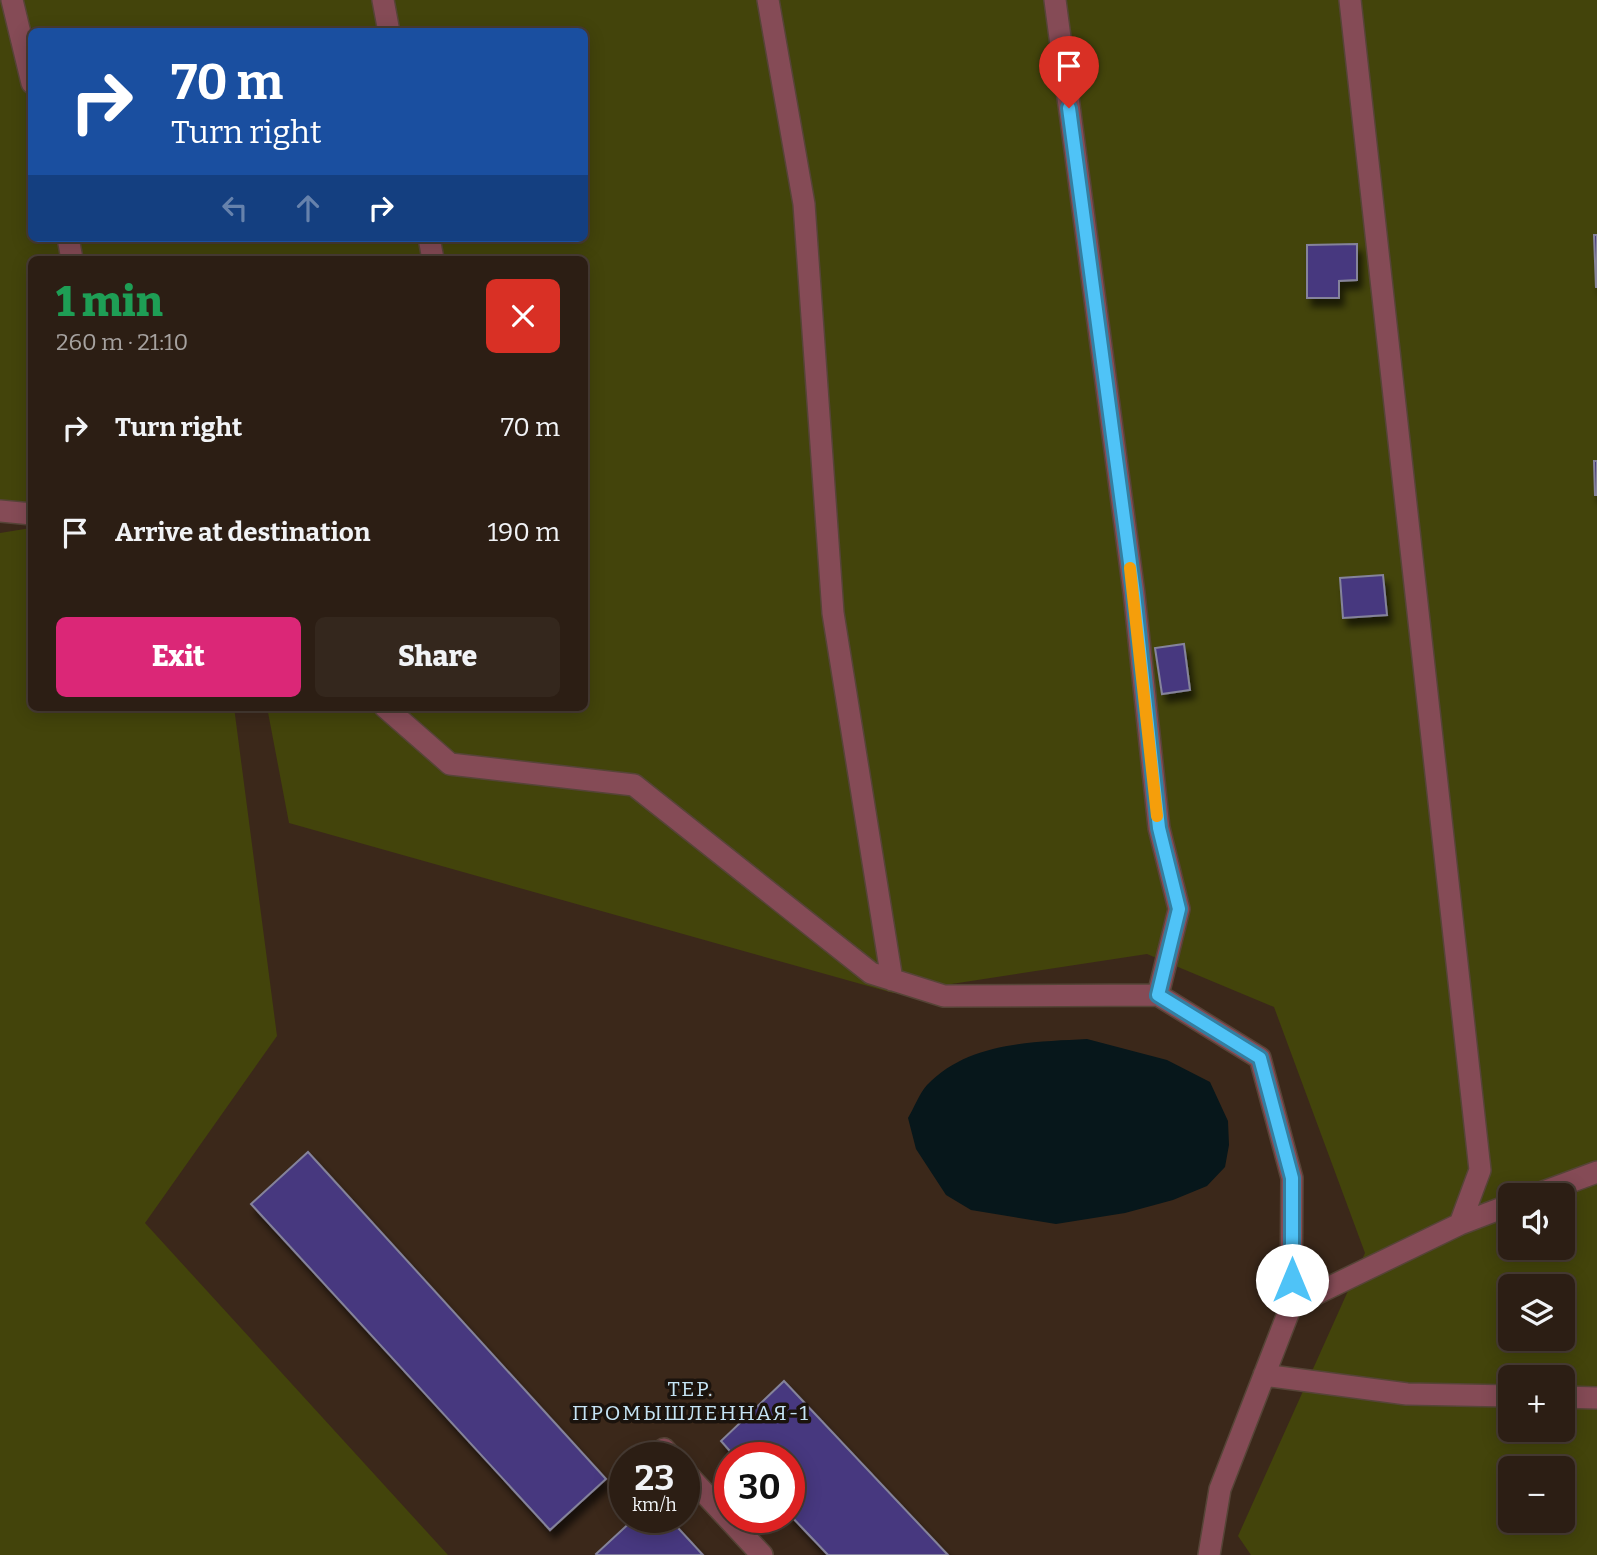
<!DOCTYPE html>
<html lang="en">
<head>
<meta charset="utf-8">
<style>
  body { margin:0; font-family:Bitter,serif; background:#34271d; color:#f1f3f6; height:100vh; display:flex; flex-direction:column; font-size:26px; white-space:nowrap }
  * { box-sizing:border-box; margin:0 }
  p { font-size:23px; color:#a6a2a0 }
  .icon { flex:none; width:38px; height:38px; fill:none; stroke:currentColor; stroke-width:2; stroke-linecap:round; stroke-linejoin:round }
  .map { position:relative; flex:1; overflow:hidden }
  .sheet { position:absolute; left:28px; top:256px; width:560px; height:455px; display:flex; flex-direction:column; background:#2c1e14; border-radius:10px; box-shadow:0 4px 18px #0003,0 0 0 2px #483c34 }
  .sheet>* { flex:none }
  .hud { position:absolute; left:28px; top:28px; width:560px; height:214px; border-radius:10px; box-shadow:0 4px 18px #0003,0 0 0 2px #483c34; background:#1a4fa0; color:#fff; overflow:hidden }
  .controls { position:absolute; left:1498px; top:1183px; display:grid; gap:14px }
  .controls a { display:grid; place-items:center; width:77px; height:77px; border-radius:10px; background:#2c1e14; box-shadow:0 4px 18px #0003,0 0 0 2px #483c34; font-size:35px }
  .speed { position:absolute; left:609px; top:1442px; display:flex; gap:14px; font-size:35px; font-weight:700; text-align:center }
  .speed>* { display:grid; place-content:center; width:91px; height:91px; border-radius:50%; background:#2c1e14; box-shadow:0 4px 18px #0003,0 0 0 2px #483c34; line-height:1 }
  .speed small { font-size:18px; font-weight:400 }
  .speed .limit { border:10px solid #d22; background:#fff; color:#111 }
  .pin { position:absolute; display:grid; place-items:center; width:60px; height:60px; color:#fff; margin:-72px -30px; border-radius:50% 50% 50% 0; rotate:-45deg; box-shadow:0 0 7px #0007 }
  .pin .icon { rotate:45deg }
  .me { position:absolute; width:77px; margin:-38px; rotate:0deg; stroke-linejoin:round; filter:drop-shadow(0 0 5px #0008) }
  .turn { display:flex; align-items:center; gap:24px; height:147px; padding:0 28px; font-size:32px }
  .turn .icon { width:91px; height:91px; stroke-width:2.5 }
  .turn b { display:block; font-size:49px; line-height:60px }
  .lanes { display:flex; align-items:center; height:66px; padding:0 28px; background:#0003; justify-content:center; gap:35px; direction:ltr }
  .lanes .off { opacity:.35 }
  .round { display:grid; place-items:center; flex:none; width:74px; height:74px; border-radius:10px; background:#34271d }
  .head { display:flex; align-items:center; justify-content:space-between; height:119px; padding:0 28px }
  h1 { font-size:42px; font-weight:800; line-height:52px; color:#1e9e55 }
  .cta { display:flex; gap:14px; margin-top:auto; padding:14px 28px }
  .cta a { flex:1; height:80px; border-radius:10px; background:#db2777; color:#fff; font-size:28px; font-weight:800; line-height:80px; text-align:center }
  .cta a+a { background:#34271d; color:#f1f3f6 }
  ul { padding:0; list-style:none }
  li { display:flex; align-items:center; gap:21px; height:105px; padding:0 28px }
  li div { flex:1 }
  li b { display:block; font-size:26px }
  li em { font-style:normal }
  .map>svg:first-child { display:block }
</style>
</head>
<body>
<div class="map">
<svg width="1597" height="1555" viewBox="0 0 1597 1555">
  <defs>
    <filter id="shadow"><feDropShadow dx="4.5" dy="8" stdDeviation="3.5" flood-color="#0009"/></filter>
  </defs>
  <rect width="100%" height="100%" fill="#3b281a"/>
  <path fill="#43440b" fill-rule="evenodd" d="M0,0H1597V1555H1251L1238,1536L1365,1253L1274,1007L1147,954L893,993L289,823L267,707H584V259H32L31,517L0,522ZM32,32H584V238H32ZM1510,1195H1563V1248H1510ZM1510,1286H1563V1339H1510ZM1510,1377H1563V1430H1510ZM1510,1468H1563V1521H1510Z
    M31,528L32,707H234L277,1036L145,1223L448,1555H0V533Z"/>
  <path fill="#07171b" d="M1087,1039L1167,1060L1210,1082L1228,1121L1229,1145L1225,1167L1207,1186L1173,1200L1125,1213L1056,1224L971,1210L946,1195L916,1149L908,1118C914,1108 919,1094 927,1085C968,1042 1032,1042 1087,1039Z"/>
  <path fill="#46397f" stroke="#85839b" stroke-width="2" filter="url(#shadow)" d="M1594,235H1597V287H1596Z
    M1357,244V280L1339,281V298H1307V245Z
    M1594,461H1597V495H1595Z
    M1383,575L1387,615L1343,618L1340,578Z
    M1184,644L1190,690L1162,694L1155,648Z
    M308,1152L606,1479L550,1530L251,1204Z
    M784,1381L948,1555H828L789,1514V1458H736L721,1441Z
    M636,1517H668L703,1555H597L596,1554Z"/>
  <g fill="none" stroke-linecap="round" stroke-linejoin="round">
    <g stroke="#564437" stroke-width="24">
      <path id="minor" d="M12,0L32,83
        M383,0L389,32
        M768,0L804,204L833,613L892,980
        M1055,0L1134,593L1159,828L1179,909L1158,995
        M1350,0L1480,1170L1460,1224
        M68,238L72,259
        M429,238L433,259
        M0,511L32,514
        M385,707L450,764L634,785L871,973L944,996L1158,995L1260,1058L1292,1178L1291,1306L1220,1489L1209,1555
        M1535,1195L1597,1172
        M1291,1306L1460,1224L1510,1205
        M1264,1375L1407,1394L1510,1396
        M1563,1397L1597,1398
        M664,1449L672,1458
        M684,1471L762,1555"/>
    </g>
    <use href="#minor" stroke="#854b56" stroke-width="21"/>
  </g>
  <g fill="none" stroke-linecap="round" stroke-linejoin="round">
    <g stroke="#337fa1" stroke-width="18">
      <path id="route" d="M1069,108L1134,593L1159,828L1179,909L1158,995L1260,1058L1292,1178V1280"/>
    </g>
    <use href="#route" stroke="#4fc3f7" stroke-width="12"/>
    <path stroke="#f59e0b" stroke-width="12" d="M1130,568L1157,816"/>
  </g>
  <g text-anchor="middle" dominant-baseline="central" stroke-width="7" stroke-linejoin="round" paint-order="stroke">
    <g font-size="21" letter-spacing="2" fill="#c6e4f5" stroke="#1b130d">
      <text x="691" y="1389">ТЕР.<tspan x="691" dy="24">ПРОМЫШЛЕННАЯ-1</tspan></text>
    </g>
  </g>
</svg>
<div class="controls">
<a><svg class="icon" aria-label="sound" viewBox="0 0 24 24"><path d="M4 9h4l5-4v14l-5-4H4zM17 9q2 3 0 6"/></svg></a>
<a><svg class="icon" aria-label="layers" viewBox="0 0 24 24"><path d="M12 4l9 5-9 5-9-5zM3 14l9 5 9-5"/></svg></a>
<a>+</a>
<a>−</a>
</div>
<div class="speed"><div>23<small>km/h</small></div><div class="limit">30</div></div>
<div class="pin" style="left:1069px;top:108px;background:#d93025"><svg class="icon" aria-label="arrive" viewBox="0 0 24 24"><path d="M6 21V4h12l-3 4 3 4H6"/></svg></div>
<svg class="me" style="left:1292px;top:1280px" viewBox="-20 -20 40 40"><circle r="19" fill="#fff"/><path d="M0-13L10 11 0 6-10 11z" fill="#4fc3f7"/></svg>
<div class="hud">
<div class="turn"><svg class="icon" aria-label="right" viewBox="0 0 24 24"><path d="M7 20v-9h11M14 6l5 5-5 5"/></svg><div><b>70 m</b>Turn right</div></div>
<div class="lanes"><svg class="icon off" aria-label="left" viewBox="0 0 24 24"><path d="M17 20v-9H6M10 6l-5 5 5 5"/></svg><svg class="icon off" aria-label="ahead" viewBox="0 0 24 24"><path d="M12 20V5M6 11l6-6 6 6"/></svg><svg class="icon" aria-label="right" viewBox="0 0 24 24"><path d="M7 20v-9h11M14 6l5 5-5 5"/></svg></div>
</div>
<section class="sheet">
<div class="head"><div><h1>1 min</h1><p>260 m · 21:10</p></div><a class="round" style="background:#d93025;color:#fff"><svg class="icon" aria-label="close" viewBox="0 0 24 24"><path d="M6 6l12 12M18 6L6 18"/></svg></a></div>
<ul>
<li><svg class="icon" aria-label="right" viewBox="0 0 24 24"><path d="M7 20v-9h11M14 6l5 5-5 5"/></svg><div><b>Turn right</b></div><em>70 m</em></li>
<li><svg class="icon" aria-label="arrive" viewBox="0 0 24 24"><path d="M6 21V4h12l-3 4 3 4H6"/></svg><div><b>Arrive at destination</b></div><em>190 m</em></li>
</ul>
<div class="cta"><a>Exit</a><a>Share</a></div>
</section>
</div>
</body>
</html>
